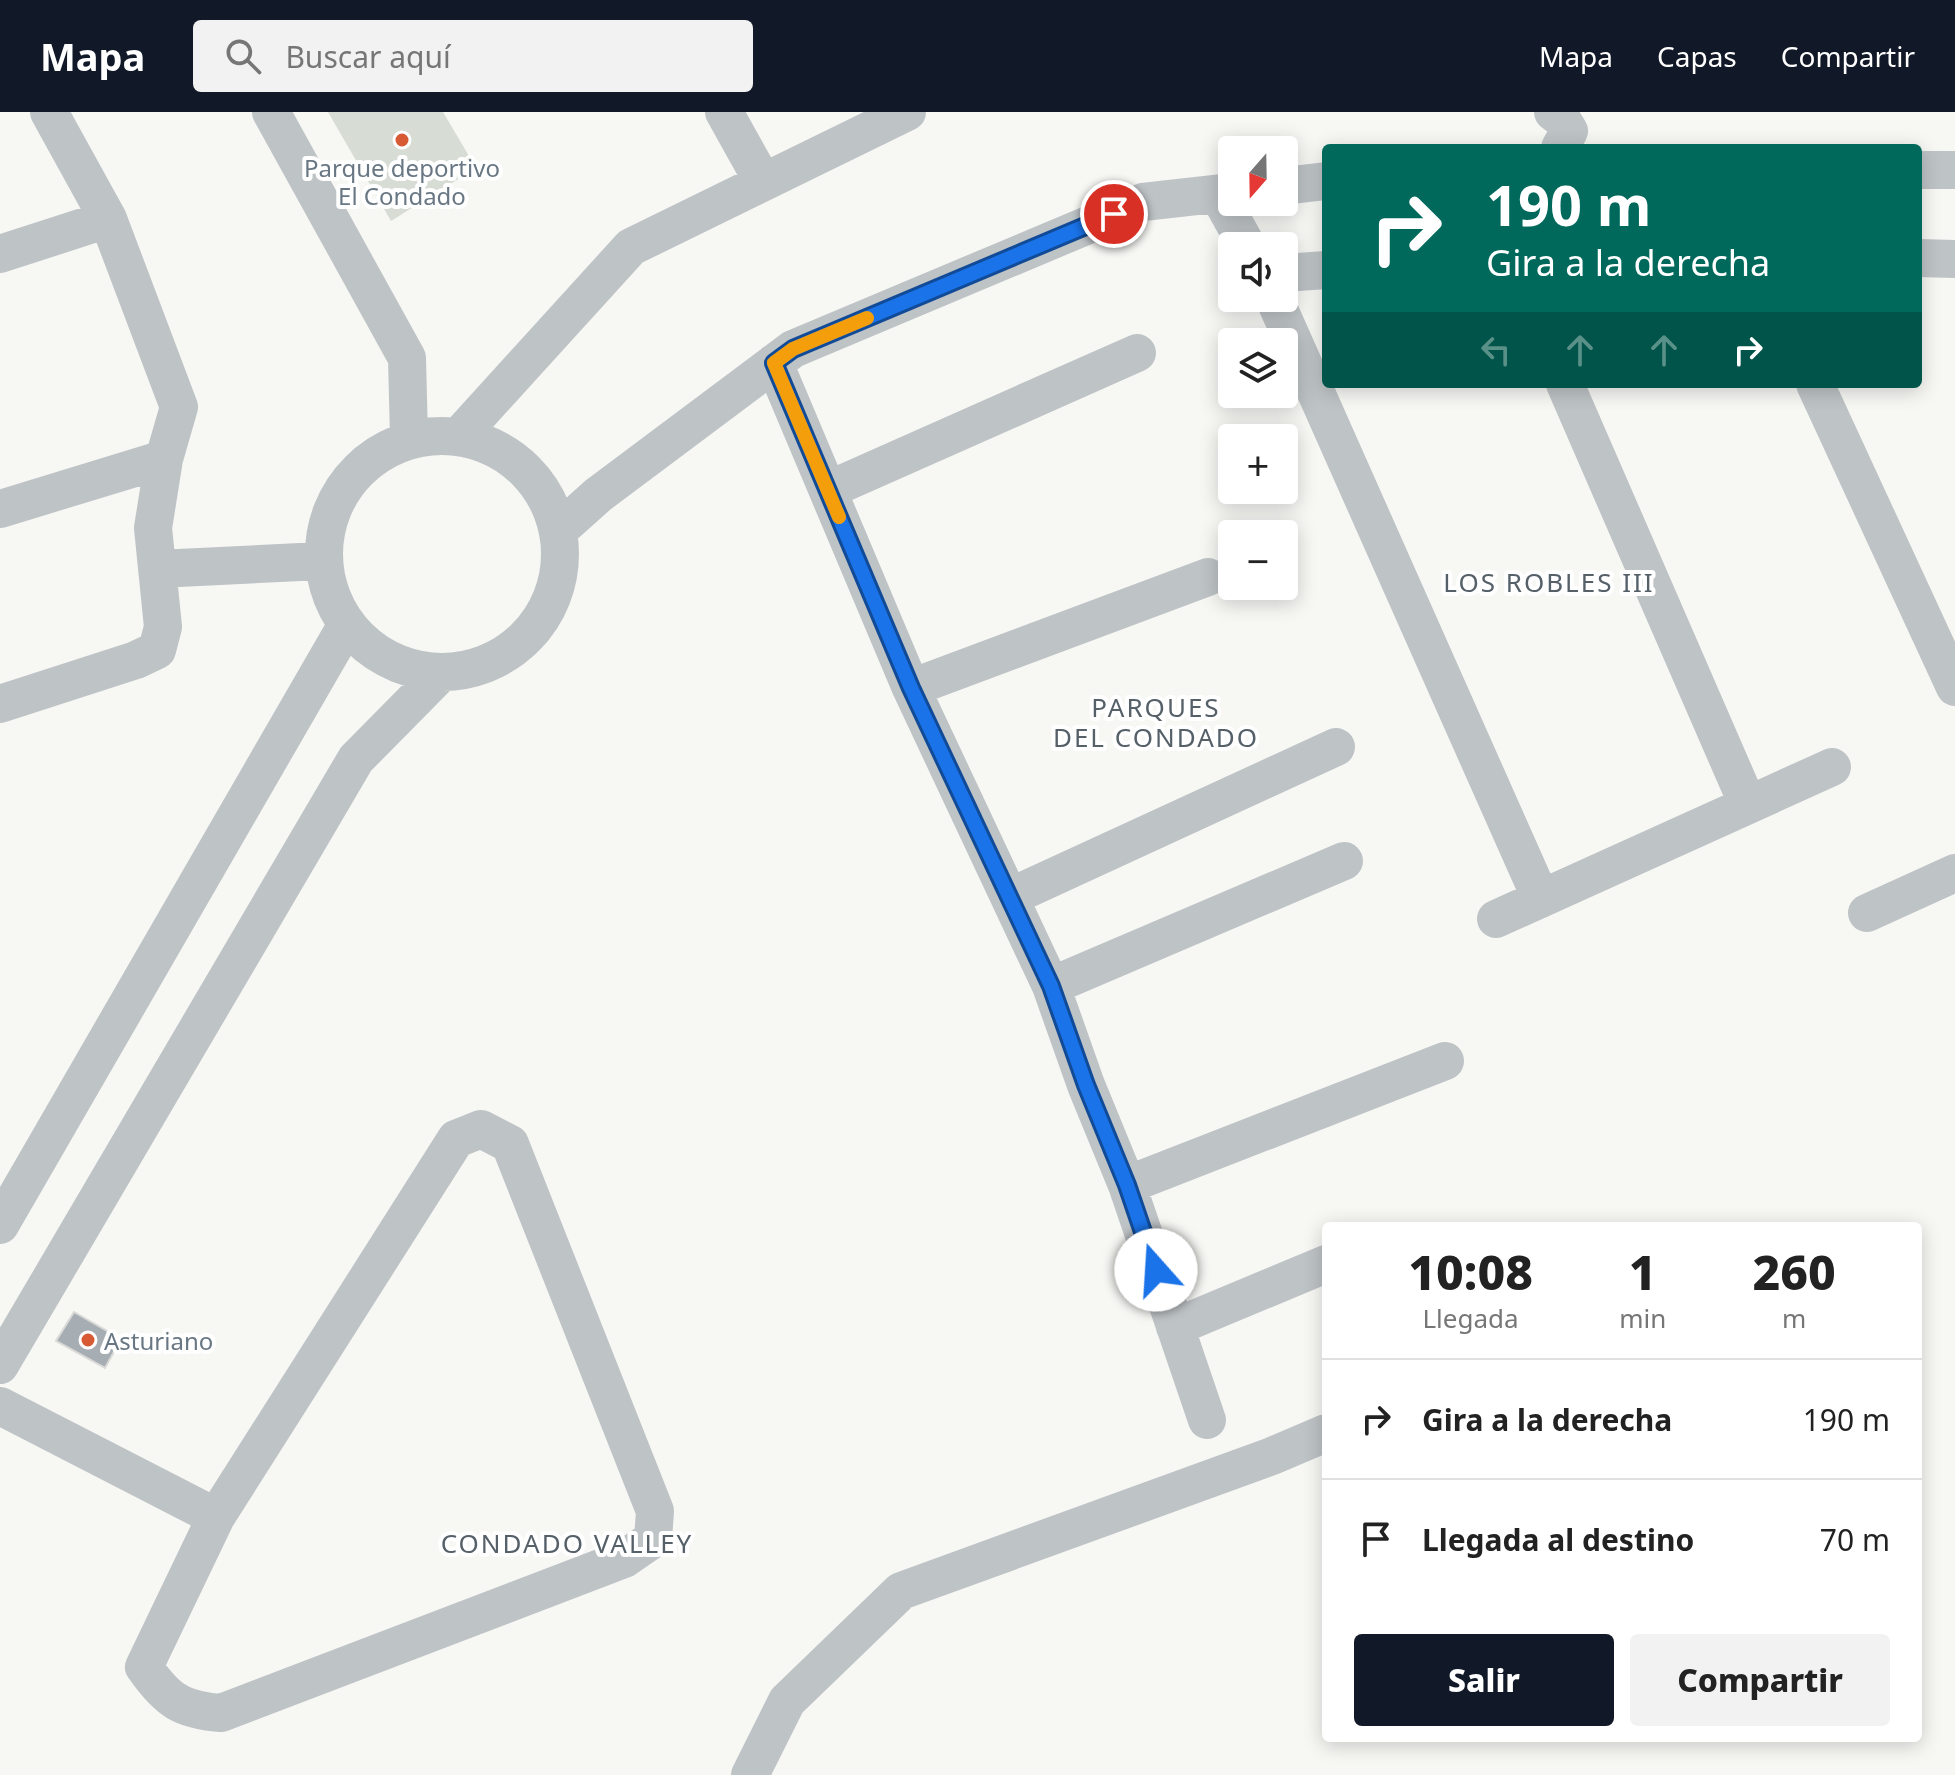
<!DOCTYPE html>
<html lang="es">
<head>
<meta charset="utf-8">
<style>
  body { margin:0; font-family:"Noto Sans",sans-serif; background:#f2f2f2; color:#222; height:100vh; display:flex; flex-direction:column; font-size:30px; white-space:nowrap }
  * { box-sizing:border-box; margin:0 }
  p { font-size:26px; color:#767676 }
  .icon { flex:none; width:44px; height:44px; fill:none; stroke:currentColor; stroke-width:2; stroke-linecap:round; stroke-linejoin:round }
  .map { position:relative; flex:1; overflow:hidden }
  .details { position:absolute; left:1322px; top:1110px; width:600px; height:520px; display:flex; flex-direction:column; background:#fff; border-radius:8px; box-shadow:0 4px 20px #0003 }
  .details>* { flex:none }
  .top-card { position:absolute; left:1322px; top:32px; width:600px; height:244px; border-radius:8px; box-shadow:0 4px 20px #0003; background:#00695c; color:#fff; overflow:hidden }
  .needle { width:52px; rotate:200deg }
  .buttons { position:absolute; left:1218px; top:24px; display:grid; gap:16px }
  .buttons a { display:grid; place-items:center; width:80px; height:80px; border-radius:8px; background:#fff; box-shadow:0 4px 20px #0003; font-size:40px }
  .pin { position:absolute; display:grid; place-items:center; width:68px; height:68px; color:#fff; margin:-34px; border:4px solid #fff; border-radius:50%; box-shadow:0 2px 8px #0007 }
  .me { position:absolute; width:88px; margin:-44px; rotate:341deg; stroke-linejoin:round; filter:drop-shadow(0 0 6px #0008) }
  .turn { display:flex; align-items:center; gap:28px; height:168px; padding:0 32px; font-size:36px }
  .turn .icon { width:104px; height:104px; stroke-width:2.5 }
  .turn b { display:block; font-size:56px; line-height:68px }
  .lanes { display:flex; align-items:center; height:76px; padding:0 32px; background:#0003; justify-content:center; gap:40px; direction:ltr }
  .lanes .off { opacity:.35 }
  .eta { display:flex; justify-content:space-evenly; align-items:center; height:136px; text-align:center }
  .eta b { font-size:48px; font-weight:800; line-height:56px }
  .button { display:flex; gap:16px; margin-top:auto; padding:16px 32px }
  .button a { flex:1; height:92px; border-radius:8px; background:#111827; color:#fff; font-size:32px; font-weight:800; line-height:92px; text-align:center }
  .button a+a { background:#f2f2f2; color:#222 }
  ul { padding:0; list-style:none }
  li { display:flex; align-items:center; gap:24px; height:120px; padding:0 32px; border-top:2px solid #e0e0e0 }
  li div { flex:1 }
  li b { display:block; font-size:30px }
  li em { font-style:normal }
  header { display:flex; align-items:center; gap:48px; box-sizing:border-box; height:112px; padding:0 40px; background:#111827; color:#fff }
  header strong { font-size:38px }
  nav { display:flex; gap:44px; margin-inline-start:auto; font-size:28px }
  .search { width:560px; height:72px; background:#f2f2f2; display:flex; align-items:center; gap:20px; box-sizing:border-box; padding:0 28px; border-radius:8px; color:#767676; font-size:30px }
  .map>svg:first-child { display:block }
</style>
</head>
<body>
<header>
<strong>Mapa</strong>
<div class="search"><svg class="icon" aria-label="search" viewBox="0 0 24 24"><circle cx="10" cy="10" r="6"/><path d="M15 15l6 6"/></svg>Buscar aquí</div>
<nav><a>Mapa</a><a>Capas</a><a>Compartir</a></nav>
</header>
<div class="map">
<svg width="1955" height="1663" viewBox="0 0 1955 1663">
  <rect width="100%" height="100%" fill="#f7f7f4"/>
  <path fill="#d7dcd4" d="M328,0H443L476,56L391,109Z"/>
  <path fill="#a6aeb3" stroke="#d9d9d7" stroke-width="2" d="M74,1200L121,1227L105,1256L56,1229Z"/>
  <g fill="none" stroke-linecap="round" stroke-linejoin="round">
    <path stroke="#bec3c6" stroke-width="38" d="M271,0L407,246L409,326
      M724,0L763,70
      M1553,0L1561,6L1569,19L1560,36
      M1918,58H1955
      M1284,74L1326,69
      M1218,82L1247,134
      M0,142L108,107
      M1918,146L1955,147
      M1284,161L1326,158
      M1274,186L1541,787
      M774,251L911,576L1051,874L1086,973L1127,1073L1207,1308
      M1565,272L1748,693
      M1815,272L1955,575
      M460,323L631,135L907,0
      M324 442a118 118 0 1 1 236 0a118 118 0 1 1-236 0Z
      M828,378L1137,241
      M0,397L164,347
      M560,417L598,383L793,237L1143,90L1232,80
      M158,457L321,449
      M911,576L1208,465
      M0,592L136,548L157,538L163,515L153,416L164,347L179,295L108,107L49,0
      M1010,785L1336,635
      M1867,801L1955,761
      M1496,807L1832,655
      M1051,874L1344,749
      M481,1017L510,1032L655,1399L653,1427L624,1447L221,1601C181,1598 167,1588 144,1555L216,1405L456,1027Z
      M1127,1073L1445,949
      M0,1113L346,514
      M1175,1215L1326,1152
      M0,1253L356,647L440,562
      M0,1294L216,1405
      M750,1663L787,1589L901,1479L1272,1344L1326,1321"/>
  </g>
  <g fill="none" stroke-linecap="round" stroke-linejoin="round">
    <g stroke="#114b97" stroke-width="20">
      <path id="route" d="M1114,102L793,237L774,251L911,576L1051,874L1086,973L1127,1073L1156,1158"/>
    </g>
    <use href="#route" stroke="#1a73e8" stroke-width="14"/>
    <path stroke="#f59e0b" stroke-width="14" d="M839,405L774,251L793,237L867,206"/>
  </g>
  <g fill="#d75a35" stroke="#fff" stroke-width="3">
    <circle cx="402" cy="28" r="8"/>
    <circle cx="88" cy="1228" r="8"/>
  </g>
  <g text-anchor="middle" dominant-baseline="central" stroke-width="8" stroke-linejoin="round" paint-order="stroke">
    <g font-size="24" fill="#687783" stroke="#fff">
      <text x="402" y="55">Parque deportivo<tspan x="402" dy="28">El Condado</tspan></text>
      <text x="104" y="1228" text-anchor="start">Asturiano</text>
    </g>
    <g font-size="26" letter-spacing="2" fill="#556069" stroke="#fff">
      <text x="1549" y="470">LOS ROBLES III</text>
      <text x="1156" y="595">PARQUES<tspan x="1156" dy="30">DEL CONDADO</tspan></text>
      <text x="567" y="1431">CONDADO VALLEY</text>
    </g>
  </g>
</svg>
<div class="buttons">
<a><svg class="needle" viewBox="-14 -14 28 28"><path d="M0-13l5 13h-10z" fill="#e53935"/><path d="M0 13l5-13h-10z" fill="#767676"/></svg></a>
<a><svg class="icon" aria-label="sound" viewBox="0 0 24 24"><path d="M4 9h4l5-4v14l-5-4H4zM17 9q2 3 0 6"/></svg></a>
<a><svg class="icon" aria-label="layers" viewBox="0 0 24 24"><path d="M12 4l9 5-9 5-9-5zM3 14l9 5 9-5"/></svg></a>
<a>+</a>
<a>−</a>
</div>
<div class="pin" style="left:1114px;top:102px;background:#d93025"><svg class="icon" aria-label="arrive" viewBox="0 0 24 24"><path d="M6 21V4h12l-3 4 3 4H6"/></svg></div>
<svg class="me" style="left:1156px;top:1158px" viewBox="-20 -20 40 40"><circle r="19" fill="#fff"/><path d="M0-13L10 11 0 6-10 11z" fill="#1a73e8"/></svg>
<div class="top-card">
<div class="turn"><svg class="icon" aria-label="right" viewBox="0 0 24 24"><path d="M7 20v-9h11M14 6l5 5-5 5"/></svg><div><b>190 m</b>Gira a la derecha</div></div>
<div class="lanes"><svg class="icon off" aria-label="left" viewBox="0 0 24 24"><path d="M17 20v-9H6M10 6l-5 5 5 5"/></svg><svg class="icon off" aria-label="ahead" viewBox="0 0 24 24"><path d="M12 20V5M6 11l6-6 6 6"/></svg><svg class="icon off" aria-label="ahead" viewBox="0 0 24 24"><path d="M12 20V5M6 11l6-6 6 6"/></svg><svg class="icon" aria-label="right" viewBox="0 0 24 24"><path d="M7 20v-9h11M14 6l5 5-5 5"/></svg></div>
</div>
<section class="details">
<div class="eta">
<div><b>10:08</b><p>Llegada</p></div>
<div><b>1</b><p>min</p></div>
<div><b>260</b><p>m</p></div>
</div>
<ul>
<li><svg class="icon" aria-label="right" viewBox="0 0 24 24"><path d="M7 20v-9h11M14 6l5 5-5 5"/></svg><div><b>Gira a la derecha</b></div><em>190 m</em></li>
<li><svg class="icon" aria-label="arrive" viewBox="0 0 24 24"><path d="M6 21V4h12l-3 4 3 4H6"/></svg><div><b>Llegada al destino</b></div><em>70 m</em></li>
</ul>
<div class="button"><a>Salir</a><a>Compartir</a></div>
</section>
</div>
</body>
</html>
